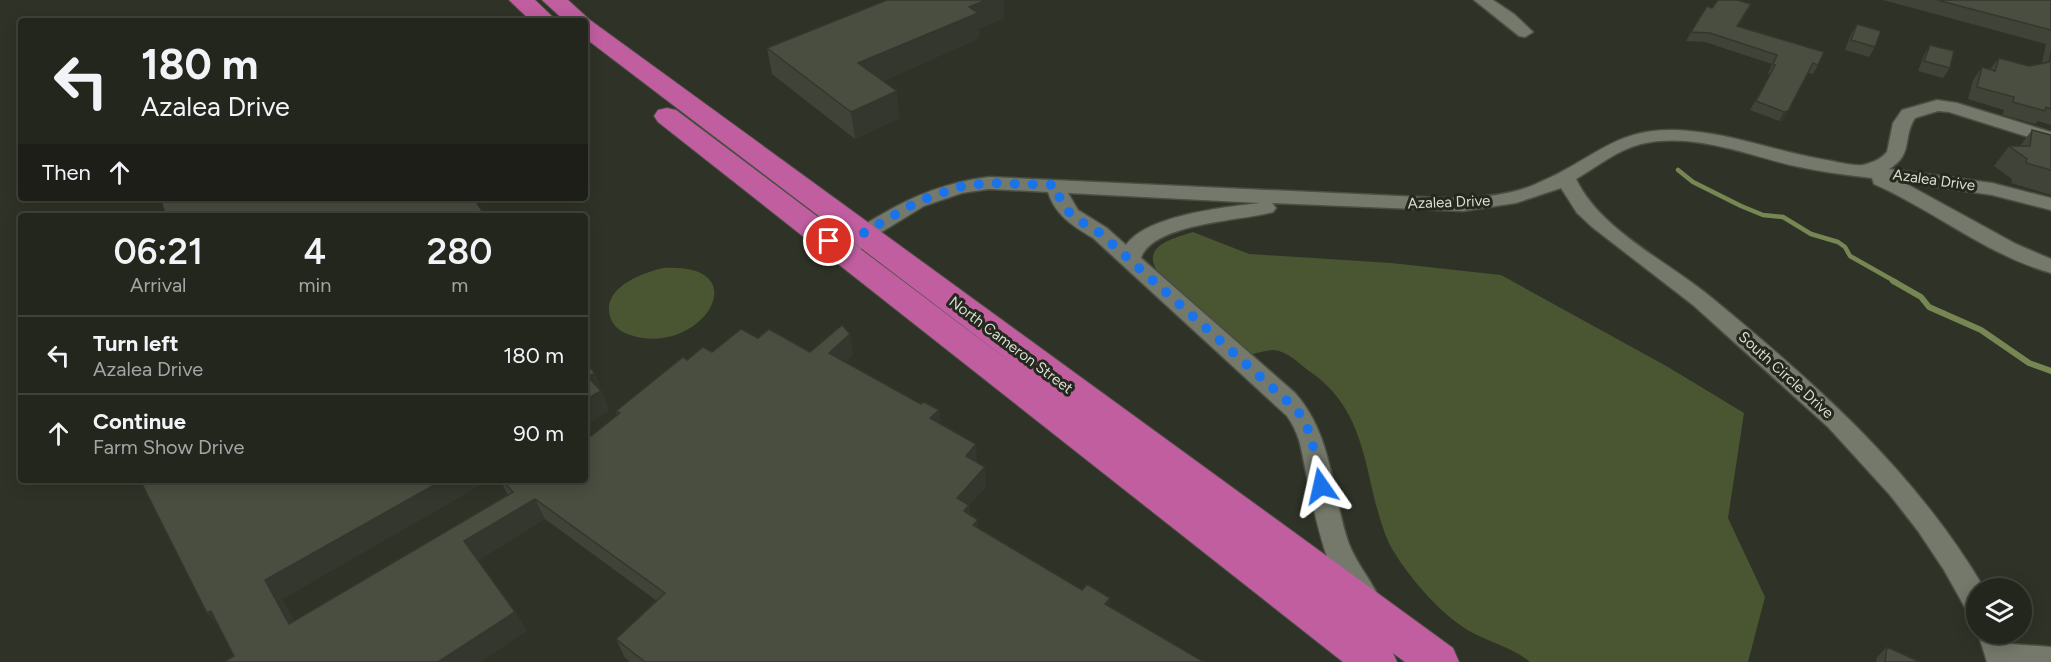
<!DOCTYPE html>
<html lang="en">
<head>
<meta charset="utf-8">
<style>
  body { margin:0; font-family:Figtree,sans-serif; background:#2b2e26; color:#f1f3f6; height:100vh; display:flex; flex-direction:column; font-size:22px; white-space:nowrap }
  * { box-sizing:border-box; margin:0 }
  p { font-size:20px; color:#a3a5a4 }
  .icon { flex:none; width:33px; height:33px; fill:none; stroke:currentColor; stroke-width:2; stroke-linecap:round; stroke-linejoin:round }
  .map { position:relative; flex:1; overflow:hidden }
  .details { position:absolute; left:18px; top:213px; width:570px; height:270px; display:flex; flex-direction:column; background:#23261d; border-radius:6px; box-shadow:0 3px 15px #0003,0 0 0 2px #40433b }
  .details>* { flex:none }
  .banner { position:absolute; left:18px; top:18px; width:570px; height:183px; border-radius:6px; box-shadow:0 3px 15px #0003,0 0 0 2px #40433b; background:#23261d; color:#f1f3f6; overflow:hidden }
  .tools { position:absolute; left:1966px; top:578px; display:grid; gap:12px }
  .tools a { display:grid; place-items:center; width:66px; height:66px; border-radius:50%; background:#23261d; box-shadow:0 3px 15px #0003,0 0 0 2px #40433b; font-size:30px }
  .pin { position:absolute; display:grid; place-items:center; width:51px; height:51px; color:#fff; margin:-26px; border:3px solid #fff; border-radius:50%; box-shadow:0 2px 6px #0007 }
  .me { position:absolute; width:66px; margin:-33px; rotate:349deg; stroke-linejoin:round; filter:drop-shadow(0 0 4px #0008) }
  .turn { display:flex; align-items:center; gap:21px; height:126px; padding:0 24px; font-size:27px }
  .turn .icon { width:78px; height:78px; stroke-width:2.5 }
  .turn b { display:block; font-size:42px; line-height:51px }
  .then { display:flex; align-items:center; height:57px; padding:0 24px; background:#0003; gap:12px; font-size:22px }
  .eta { display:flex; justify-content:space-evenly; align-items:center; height:102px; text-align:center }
  .eta b { font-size:36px; font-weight:600; line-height:42px }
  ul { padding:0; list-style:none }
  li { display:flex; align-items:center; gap:18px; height:78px; padding:0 24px; border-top:2px solid #40433b }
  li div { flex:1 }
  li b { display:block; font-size:22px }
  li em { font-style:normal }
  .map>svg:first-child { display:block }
</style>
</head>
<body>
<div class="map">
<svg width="2051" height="662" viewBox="0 0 2051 662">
  <rect width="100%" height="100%" fill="#2f3327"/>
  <path fill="#4a5532" d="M1193,232L1249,254L1391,263L1501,275L1668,367L1744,413L1728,518L1765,597L1748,662H1530C1513,648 1492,643 1473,633C1444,618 1411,580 1394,552C1385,538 1381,521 1376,505C1363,452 1358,404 1309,371C1300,364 1287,351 1274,350C1267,350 1259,353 1252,354L1157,271C1141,245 1175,238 1193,232Z
    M663,268C757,262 706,352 637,337C626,334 615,330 611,319C599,289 641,273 663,268Z"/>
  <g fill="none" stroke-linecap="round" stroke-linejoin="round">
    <path stroke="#778754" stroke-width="4.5" d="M1678,170L1693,182L1741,206L1763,215L1783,217L1811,234L1838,242L1845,247L1850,256L1896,282"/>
    <path stroke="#778754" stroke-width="6" d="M1893,281L1921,297L1929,307L1981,330L2029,363L2051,371"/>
    <g stroke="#4a4e43" stroke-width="3">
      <path id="minor" d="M1474,0H1493L1514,14L1533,32L1525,37L1519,36Z
        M1937,100L1957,103L2051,132V144L1949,112L1938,111L1915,118C1902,138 1914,154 1889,169L1992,183L2051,198V210L1992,195L1903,182L2016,244L2051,259V273C1987,255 1935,211 1874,184L1872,178C1845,175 1817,171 1790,165C1743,153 1690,132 1641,144C1617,150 1597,167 1576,179C1601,231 1669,262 1712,298C1816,384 1914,470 1984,588H1977V614L1967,611L1944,570L1918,531L1890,495L1828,427L1693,305L1592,227L1577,213L1561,188L1516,203L1463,211L1272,203L1276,208L1273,212C1242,221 1153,223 1141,258L1295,393C1333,435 1331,493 1349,544C1357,564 1370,579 1379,597L1375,606C1326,623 1308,471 1299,440C1296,431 1292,423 1287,416L1093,238C1073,226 1055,215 1048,192L989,189L962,193L924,206L870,239L860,250L853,252L846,250L843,245C852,231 865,224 879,216C914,195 948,182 989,177L1463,199C1489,196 1515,194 1538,183C1598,158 1616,124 1689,131C1738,135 1784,154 1832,161C1841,163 1854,166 1863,165C1872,163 1881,159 1887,152L1893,123L1902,110ZM1068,193L1260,203C1226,207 1147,215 1126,245L1107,228L1078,210Z
        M1978,633H2006L2010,644L2051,647V662H1987Z"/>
    </g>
    <g stroke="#4a4e43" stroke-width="2">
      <path id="highway" d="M509,0H535L557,21H531Z
        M542,0H568L590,20L1453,648L1459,662H1405L1393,653L1397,662H1343L658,122L654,116L658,110L667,108L676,110L1021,370L585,38V21H565Z"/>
    </g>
    <use href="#minor" fill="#74796b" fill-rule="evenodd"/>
    <use href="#highway" fill="#c05ea0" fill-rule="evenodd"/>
  </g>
  <path fill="#404338" d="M1883,0H2051V125L2038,121L2035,124L2003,115L2004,110L1968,99L1973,80L1982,67L1990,69L1999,58L2029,66L2042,63L2046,44Z
    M1747,13L1738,26L1818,65L1813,74L1808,73L1783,120L1779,121L1750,110L1770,74L1768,73L1772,64L1705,42L1686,41L1691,32Z
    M1004,18L978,29L979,38L883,81L899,118L855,139L772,74L767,48Z
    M1857,24L1875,47L1869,57L1845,50L1851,34Z
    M1930,45L1950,68L1943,78L1918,71L1924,55Z
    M2032,130L2051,135V195L2011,183L2012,179L1994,166L2009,146H2020Z
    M758,338L810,352L853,354L845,362L940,424L977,462L986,487L969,505L970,515L978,528L1204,662H630L625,658L616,639L657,601L545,519L478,560L515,612L527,631L234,656L219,626L207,613L140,480H489L282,599L294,621L508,495L500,480H585L591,436L617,415L616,411L687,360Z
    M1887,647L1920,662H1876L1877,657Z"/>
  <path fill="#34372e" d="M986,0H1004V18L978,29L979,38L862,90L858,63L969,7Z
    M1751,4L1747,13L1732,35L1737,26Z
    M897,91L899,118L855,139L851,112Z
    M1788,111L1783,120L1779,121L1784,112Z
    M850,334L853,354L833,374L829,353Z
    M595,373L609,411L585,426V400L588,377Z
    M939,410L941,430L930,418Z
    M976,444L977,464L966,456Z
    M985,467L986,487L969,505L971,525L957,498Z
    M443,480H489L282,599L306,643L289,624L265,580Z
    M535,499L545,519L476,561L464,541Z
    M978,520L979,540L973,525Z
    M1110,598L1108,617L1105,604Z
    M211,611L225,632L207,613Z
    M515,612L527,631L480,662H438Z"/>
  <path fill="#4a4e41" stroke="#34372e" stroke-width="1.5" d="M887,0H986L969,7L978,13L858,63L897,91L851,112L767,48Z
    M1718,0H1737L1751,4L1737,26L1824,52L1818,65L1813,63L1788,111L1784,112L1756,101L1775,65L1773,64L1777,55L1710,33L1691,32L1707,6L1712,8Z
    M1937,0H2051V30Z
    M1857,24L1881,31L1875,47L1851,40Z
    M1930,45L1954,51L1950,68L1924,61Z
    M2051,52V109L2046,107L2045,111L2013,102L2014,97L1977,87L1982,67L1995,71L1999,58L2029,66L2049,62Z
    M2032,130L2051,135V170L2026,163L2027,159L2009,146H2030Z
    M160,198H474L485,216H166Z
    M842,325L850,334L829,353L921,404L924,402L939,410L930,418L976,444L966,456L985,467L957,498L969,505L964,511L978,520L973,525L1082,590L1087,584L1110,598L1105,604L1204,662H645L616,639L665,593L535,499L464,541L515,612L438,662H224L234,656L211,611L207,613L140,480H443L265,580L289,624L513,492L502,480H585V430L591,436L620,413L616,411L683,357L687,360L703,347L712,352L741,329L758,338L769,329L810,352Z
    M585,363L595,373L588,377L601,391L585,400Z
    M1887,647L1920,662H1885Z"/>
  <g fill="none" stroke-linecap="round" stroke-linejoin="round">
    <path stroke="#1a73e8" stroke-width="10" stroke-dasharray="0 18" d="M829,241L862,234L917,202L958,187L989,183L1056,185C1061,213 1077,219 1100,233L1295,408C1314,430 1315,459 1321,486"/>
  </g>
  <g text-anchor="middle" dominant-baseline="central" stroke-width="6" stroke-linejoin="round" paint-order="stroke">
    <g font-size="15" fill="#dbded6" stroke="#25291d">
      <text transform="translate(1934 180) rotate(8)">Azalea Drive</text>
      <text transform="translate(1449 202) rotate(-2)">Azalea Drive</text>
      <text transform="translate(1011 345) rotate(37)">North Cameron Street</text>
      <text transform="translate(1786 375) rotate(42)">South Circle Drive</text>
    </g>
  </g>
</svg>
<div class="tools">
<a><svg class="icon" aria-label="layers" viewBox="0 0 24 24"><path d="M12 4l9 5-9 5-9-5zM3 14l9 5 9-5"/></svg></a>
</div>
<div class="pin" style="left:829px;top:241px;background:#d93025"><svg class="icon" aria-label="arrive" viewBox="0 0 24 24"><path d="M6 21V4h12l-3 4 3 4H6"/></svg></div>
<svg class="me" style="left:1321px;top:486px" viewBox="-20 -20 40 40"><path d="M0-17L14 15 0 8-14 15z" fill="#1a73e8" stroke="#fff" stroke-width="4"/></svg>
<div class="banner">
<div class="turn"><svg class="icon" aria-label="left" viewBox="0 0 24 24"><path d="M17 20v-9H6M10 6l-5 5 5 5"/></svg><div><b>180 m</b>Azalea Drive</div></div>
<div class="then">Then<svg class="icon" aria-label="ahead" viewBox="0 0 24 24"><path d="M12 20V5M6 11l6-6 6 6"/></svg></div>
</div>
<section class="details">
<div class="eta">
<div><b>06:21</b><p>Arrival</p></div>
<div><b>4</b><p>min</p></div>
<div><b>280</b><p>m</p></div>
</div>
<ul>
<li><svg class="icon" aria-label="left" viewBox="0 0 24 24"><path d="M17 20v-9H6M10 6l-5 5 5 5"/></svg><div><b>Turn left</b><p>Azalea Drive</p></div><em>180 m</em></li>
<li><svg class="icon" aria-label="ahead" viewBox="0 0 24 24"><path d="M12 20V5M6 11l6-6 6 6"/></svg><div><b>Continue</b><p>Farm Show Drive</p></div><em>90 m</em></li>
</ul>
</section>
</div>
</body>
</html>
